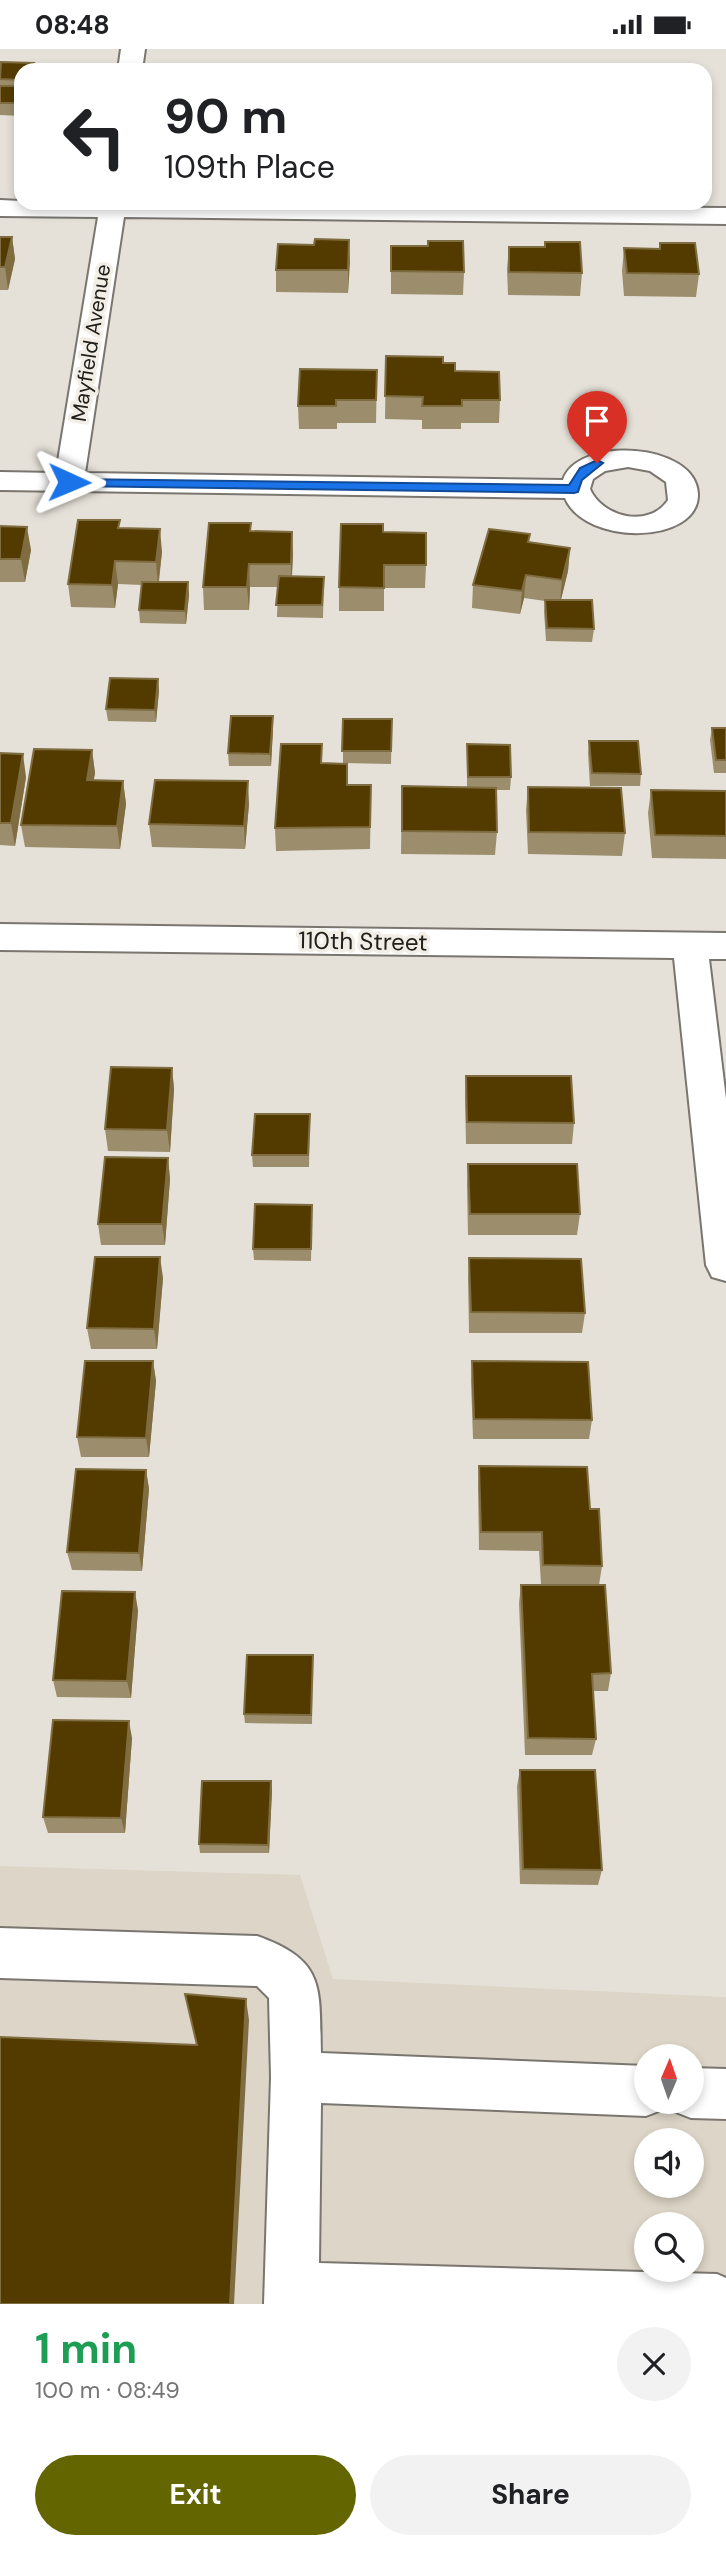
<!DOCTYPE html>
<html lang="en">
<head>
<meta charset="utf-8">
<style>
  body { margin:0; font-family:"DM Sans",sans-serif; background:#f2f2f2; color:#202124; height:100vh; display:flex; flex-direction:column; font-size:26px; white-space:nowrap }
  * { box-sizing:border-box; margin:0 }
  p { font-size:23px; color:#757577 }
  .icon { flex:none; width:38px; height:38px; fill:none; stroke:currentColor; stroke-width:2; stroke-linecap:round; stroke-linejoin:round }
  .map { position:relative; height:2255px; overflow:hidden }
  .details { display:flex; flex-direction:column; background:#fff; flex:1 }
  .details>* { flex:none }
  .top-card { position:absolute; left:14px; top:14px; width:698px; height:147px; border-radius:21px; box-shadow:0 4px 10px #0003; background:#fff; color:#202124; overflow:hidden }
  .needle { width:46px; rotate:2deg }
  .tools { position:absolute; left:634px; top:1995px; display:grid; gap:14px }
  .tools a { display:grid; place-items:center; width:70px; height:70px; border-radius:50%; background:#fff; box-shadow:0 4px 10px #0003; font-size:35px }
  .pin { position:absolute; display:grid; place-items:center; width:60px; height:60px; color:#fff; margin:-72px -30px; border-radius:50% 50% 50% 0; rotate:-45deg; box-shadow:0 0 7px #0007 }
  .pin .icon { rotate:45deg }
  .me { position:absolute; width:77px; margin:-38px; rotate:91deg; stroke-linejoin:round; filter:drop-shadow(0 0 5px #0008) }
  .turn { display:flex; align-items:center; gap:24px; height:147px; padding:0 35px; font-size:32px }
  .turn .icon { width:91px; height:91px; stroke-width:2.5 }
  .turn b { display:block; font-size:49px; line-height:60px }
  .round { display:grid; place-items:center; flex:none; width:74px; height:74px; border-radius:37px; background:#f2f2f2 }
  .summary { display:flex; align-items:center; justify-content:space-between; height:119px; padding:0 35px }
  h1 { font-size:42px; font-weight:700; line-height:52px; color:#1e9e55 }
  .primary-button { display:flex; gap:14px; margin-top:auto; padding:14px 35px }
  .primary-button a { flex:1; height:80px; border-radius:42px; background:#626500; color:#fff; font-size:28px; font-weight:700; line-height:80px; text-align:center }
  .primary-button a+a { background:#f2f2f2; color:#202124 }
  .status { display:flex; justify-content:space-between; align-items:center; height:49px; padding:0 35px; background:#fff; direction:ltr }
  .status svg { height:19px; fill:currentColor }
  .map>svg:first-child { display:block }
</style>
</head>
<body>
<div class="status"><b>08:48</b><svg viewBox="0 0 49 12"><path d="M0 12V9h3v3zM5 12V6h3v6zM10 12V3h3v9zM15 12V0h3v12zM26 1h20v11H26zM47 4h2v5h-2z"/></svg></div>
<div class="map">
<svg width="726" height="2255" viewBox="0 0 726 2255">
  <rect width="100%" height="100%" fill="#e5e1d8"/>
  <path fill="#ddd5c7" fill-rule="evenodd" d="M0,1817L300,1826L333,1930L726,1948V2255H0ZM646,2007H691V2053H646ZM646,2091H691V2137H646ZM646,2175H691V2221H646Z"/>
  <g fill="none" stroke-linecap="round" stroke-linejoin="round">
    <g stroke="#7a766f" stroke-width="4">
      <path id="minor" d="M121,0H145L142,21H118Z
        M0,151L21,152V154L726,159V175L124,168L85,424L563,431C577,387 696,393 698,445C699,496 585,497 565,449L0,441V423L56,424L98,168L0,167ZM628,418L650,422L666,433L668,451C649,480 602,468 590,440L593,430L605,422Z
        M0,875L726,884V910H709L726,1050V1232L712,1228L706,1216L674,909L0,901Z
        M0,1879L257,1887C327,1912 319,1939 321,2004L646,2017V2053H667L664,2060L646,2067L321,2054L319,2214L717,2225L726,2229V2255H264L271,2028L269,1949L257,1937L0,1929Z
        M691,2019L726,2020V2070L691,2069L673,2062L669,2053H691Z"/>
    </g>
    <use href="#minor" fill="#fff" fill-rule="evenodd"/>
  </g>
  <path fill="#9c8e6c" d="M34,14L35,21H21V67L0,66V18Z
    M0,188H12L15,210L8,241H0Z
    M349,191L348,244L276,243V221L314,196Z
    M660,194L699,225L696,248L624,247L622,222L624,199L659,200Z
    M391,197L464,223L463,246L391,245Z
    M509,198L582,224L580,247L508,246L507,220Z
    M386,307L443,314L500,351L499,374H461V380H422V371L385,370Z
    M377,321L376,374H337V380H299L298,357Z
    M0,477L31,501L25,533H0Z
    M120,479L162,503L159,533H188L189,546L186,575L140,574L139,561L142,536L118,535L115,559L71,558L68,535Z
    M251,482L292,483L293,506L292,527L324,528L323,569L277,568L278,538H250L249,561H204L203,538Z
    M383,483L426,516L425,539H384V562H339V538Z
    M530,494L570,499L568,522L561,551L594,580L592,593L546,592L544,563L545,552L524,549L520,565L472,559L473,536Z
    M158,630L159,642L156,673L108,672L106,660Z
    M273,667V680L271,717H229L228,704Z
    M343,670H392L391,715L343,714Z
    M712,679H726V724H714L710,691Z
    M589,692L641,725L640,737H590L588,704Z
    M467,695L511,728L510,741H496L497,783L495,806L401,805L402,737L467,738Z
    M92,701L95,724L93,732H123L126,755L120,800L25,798L21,776Z
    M0,704L26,728L15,797L0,796Z
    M322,714L347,736H371L370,800L276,802L275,779Z
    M528,738L625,784L622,807L528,805L526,761Z
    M651,741L726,742V810L652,809L648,764Z
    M249,755L245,800L152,798L149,775Z
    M172,1019L174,1040L170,1103L108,1102L105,1080Z
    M466,1027L574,1074L572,1095H466L465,1048Z
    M310,1065L309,1118H253L252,1106Z
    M168,1109L170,1130L165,1196H101L98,1175Z
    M468,1115L580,1165L577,1186H468L467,1136Z
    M312,1156L311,1212L254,1211L253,1200Z
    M469,1209L585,1264L582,1284H469L468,1230Z
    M163,1229L157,1300H91L87,1279Z
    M153,1312L156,1332L149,1408H81L77,1388Z
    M472,1312L592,1371L589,1390H473L471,1332Z
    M479,1417L590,1460L602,1517L599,1536L541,1535L539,1502L479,1501L478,1437Z
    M146,1421L149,1440L142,1522L72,1521L67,1503Z
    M521,1536L611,1624L608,1642H593L596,1690L592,1706H525L519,1554Z
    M138,1561L131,1649L57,1648L53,1631Z
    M313,1606L312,1675L245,1674L244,1665Z
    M132,1689L125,1784H48L43,1768Z
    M520,1721L602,1821L598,1836L520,1835L517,1737Z
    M271,1732L272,1741L269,1804H200L199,1795Z"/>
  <path fill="#7f6d41" d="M12,188L15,210L8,241L5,218Z
    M349,191L350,213L348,244V221Z
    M27,478L31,501L25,533L21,510Z
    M160,480L162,503L158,536L156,513Z
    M292,483L293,506L291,538V515Z
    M570,499L568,522L560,554L562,531Z
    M115,512L118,535L115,559L112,536Z
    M249,515L250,538L249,561L247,538Z
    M526,526L524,549L520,565L522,542Z
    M188,533L189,546L186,575L185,562Z
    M158,630L159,642L156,673L155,661Z
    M273,667V680L271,717L270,705Z
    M92,701L95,724L90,754L87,731Z
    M23,705L26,728L15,797L11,774Z
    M123,732L126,755L120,800L117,777Z
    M248,732L249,755L245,800L244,777Z
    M172,1019L174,1040L170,1103L167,1081Z
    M168,1109L170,1130L165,1196L162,1175Z
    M160,1208L163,1229L157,1300L154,1280Z
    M153,1312L156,1332L149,1408L146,1389Z
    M146,1421L149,1440L142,1522L139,1504Z
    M135,1543L138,1561L131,1649L127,1632Z
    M129,1672L132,1689L125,1784L121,1769Z
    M271,1732L272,1741L269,1804L268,1796Z
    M246,1950L249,1971L234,2255H230Z"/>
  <path fill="#533b00" stroke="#7f6d41" stroke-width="2" d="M1,13L34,14L32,21H21V31L0,30Z
    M0,37H21V54H0Z
    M0,188H12L5,218H0Z
    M315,190L349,191L348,221H276L278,195L314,196Z
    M428,192H463L464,223L391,222V197H428Z
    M545,193H580L582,224L509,223V198H545Z
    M660,194H695L699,225L627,224L624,199L660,200Z
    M386,307L443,308V314H455V322L499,323L500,351H462V357H422L423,348L385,347Z
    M300,320L377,321L376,351H336V357H298Z
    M78,471H120L118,479L160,480L156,513L115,512L112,536L68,535Z
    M209,474H251L250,482L292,483L291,515H249L247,538H203Z
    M341,475H383V483L426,484V516H384V539L339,538Z
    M0,477L27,478L21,510H0Z
    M489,480L530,485L528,493L570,499L562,531L526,526L522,542L473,536Z
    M279,527L324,528L322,556H276Z
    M142,533H188L185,562L139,561Z
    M545,551H592L594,580L547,579Z
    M110,629L158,630L155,661L106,660Z
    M231,667H273L270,705L228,704Z
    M343,670H392L391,702H342Z
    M712,679H726V711H716Z
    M589,692H638L641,725L592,724Z
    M281,695H322L321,714L347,715V736H371L370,778L275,779Z
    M467,695L510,696L511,728H468Z
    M34,700L92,701L87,731L123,732L117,777L21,776Z
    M0,704L23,705L11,774H0Z
    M155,731L248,732L244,777L149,775Z
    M402,737L496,739L497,783L402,782Z
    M528,738L621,739L625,784L529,783Z
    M651,741L726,742V787L655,786Z
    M111,1018L172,1019L167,1081L105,1080Z
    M466,1027H571L574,1074L467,1073Z
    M255,1065H310L308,1106H252Z
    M105,1108L168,1109L162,1175H98Z
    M468,1115H577L580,1165H470Z
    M255,1155L312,1156L311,1200H253Z
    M95,1208H160L154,1280L87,1279Z
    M469,1209L581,1210L585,1264L471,1263Z
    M85,1312H153L146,1389L77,1388Z
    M472,1312L588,1313L592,1371L474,1370Z
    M479,1417L587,1418L590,1460H599L602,1517L543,1516L542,1483H481Z
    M76,1420L146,1421L139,1504L67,1503Z
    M521,1536H605L611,1624L592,1625L596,1690L528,1689Z
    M62,1542L135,1543L127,1632L53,1631Z
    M247,1606H313L311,1666L244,1665Z
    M53,1671L129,1672L121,1769L43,1768Z
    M520,1721H595L602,1821L523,1820Z
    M202,1732H271L268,1796L199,1795Z
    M185,1945L246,1950L230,2255H0V1988L197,1996Z"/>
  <path fill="#1a73e8" stroke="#114b97" stroke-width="2" d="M597,411L603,414L582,431L578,443L574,444L69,437L63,433L69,430L569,436L580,419Z"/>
  <g text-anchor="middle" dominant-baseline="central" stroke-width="7" stroke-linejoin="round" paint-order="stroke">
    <g font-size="21" fill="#21201d" stroke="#f3eee5">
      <text transform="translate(91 294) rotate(-81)">Mayfield Avenue</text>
    </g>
    <g font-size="24" fill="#21201d" stroke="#f3eee5">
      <text transform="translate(363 892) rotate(1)">110th Street</text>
    </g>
  </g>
</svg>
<div class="tools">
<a><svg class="needle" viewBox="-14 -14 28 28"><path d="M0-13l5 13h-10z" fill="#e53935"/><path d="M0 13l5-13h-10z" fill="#757577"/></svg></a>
<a><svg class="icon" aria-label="sound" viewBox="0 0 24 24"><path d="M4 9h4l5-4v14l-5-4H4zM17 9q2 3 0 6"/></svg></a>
<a><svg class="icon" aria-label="search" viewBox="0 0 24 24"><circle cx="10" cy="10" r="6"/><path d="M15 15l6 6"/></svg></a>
</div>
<div class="pin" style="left:597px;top:414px;background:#d93025"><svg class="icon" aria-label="arrive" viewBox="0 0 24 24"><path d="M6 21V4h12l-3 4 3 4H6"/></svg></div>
<svg class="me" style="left:69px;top:433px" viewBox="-20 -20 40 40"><path d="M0-17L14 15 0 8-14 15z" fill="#1a73e8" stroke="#fff" stroke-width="4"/></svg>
<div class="top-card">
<div class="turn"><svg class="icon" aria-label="left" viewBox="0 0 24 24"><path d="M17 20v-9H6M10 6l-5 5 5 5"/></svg><div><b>90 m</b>109th Place</div></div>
</div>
</div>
<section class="details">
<div class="summary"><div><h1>1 min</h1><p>100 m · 08:49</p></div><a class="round"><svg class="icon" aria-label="close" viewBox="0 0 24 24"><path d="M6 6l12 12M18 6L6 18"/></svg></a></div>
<div class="primary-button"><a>Exit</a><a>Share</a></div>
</section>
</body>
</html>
